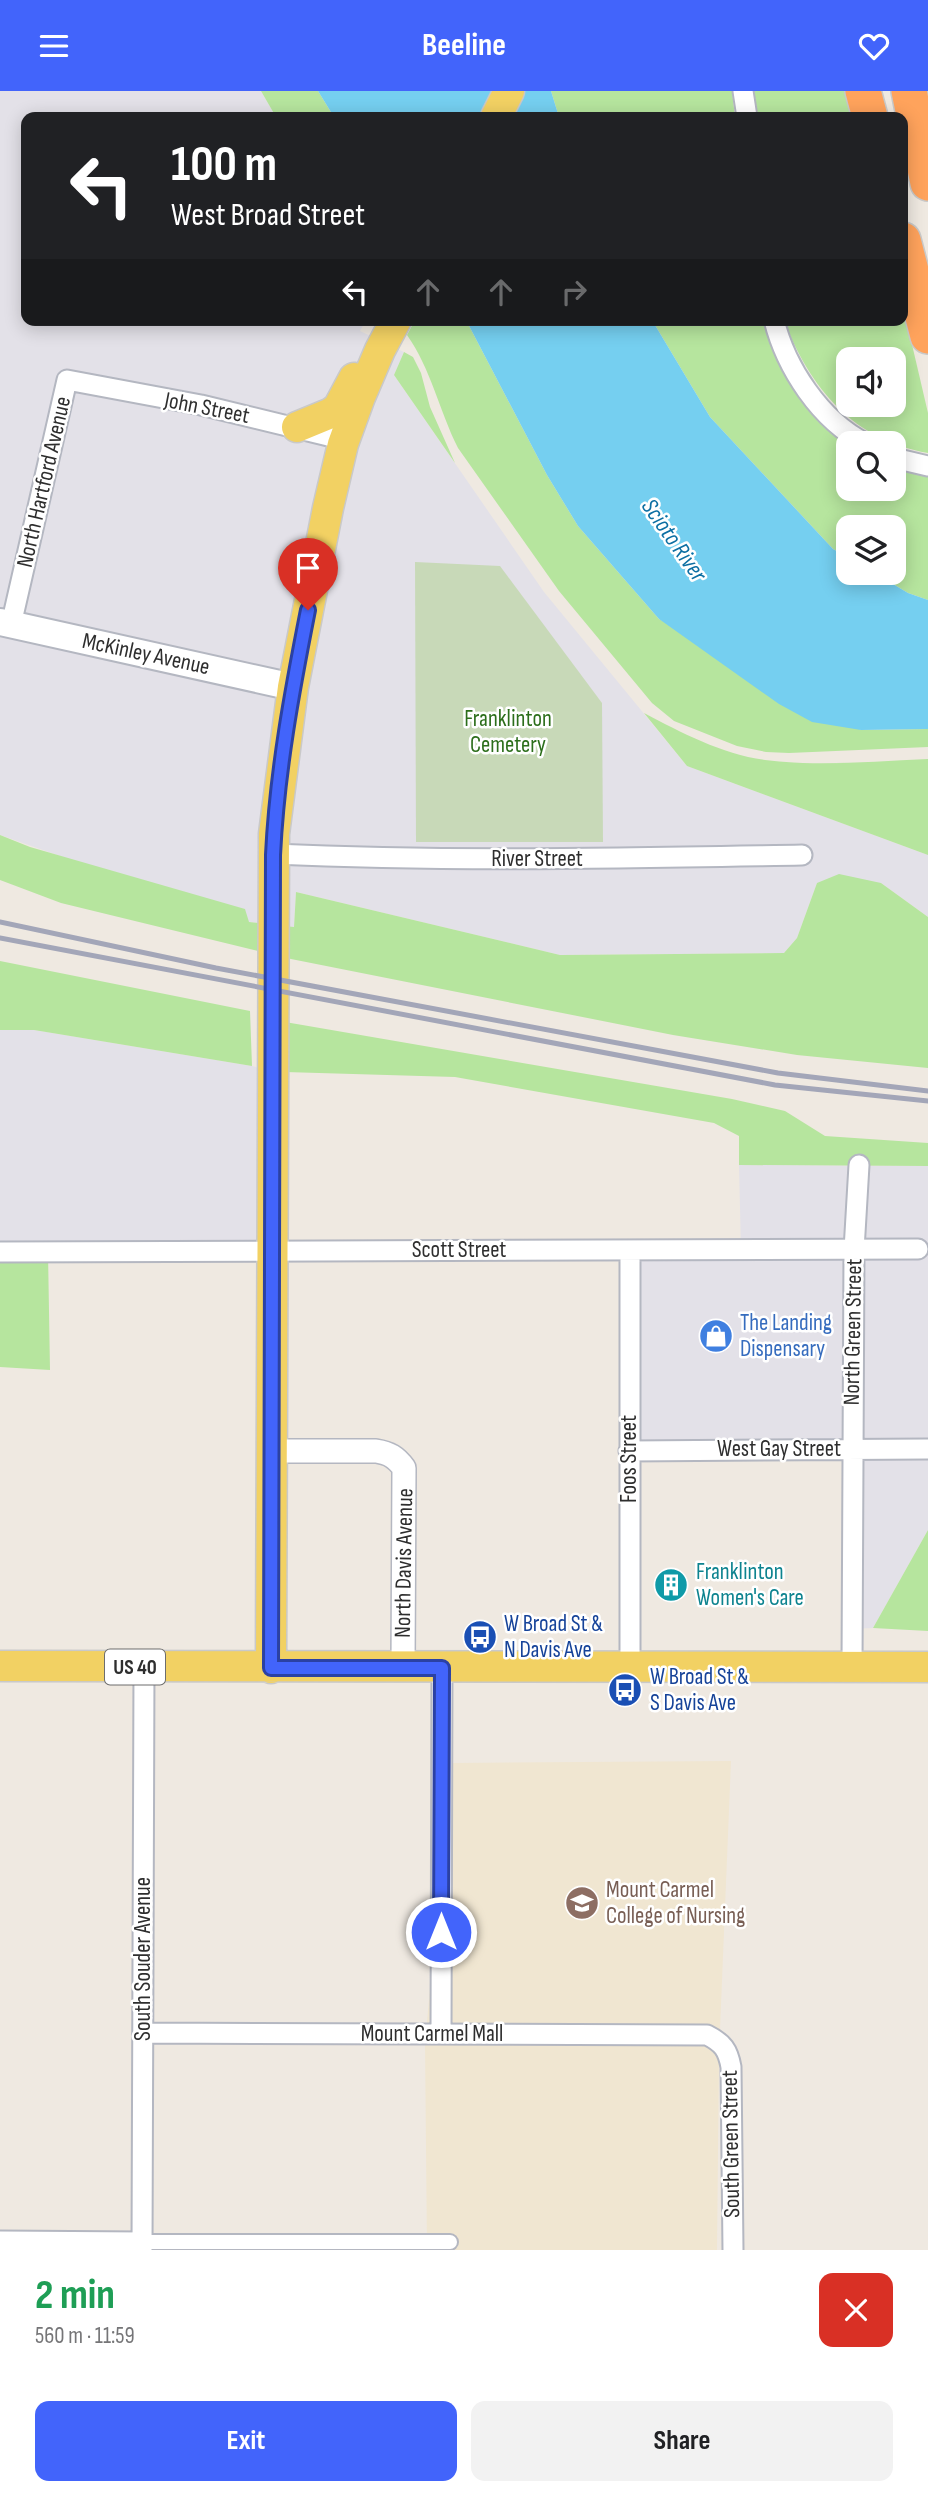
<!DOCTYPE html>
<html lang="en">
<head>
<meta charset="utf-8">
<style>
  body { margin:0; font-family:"Sofia Sans Condensed",sans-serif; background:#f2f2f2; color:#202124; height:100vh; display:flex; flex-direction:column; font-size:26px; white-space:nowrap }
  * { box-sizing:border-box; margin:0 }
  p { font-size:23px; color:#757577 }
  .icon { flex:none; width:38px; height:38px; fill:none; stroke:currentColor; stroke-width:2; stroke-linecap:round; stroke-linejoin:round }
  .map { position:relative; height:2159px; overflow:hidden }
  .panel { display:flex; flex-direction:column; background:#fff; flex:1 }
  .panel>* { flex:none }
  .banner { position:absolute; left:21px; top:21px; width:887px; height:214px; border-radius:14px; box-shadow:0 4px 18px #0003; background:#202124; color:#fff; overflow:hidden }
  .tools { position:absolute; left:836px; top:256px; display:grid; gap:14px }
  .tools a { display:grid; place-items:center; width:70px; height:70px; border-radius:14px; background:#fff; box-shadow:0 4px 18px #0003; font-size:35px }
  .pin { position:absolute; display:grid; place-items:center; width:60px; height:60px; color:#fff; margin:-72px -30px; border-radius:50% 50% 50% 0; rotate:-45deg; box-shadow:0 0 7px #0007 }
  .pin .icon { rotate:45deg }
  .me { position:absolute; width:77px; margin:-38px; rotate:0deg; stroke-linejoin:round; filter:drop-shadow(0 0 5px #0008) }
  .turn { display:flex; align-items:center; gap:24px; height:147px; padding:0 35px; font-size:32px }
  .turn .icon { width:91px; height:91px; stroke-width:2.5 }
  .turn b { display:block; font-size:49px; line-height:60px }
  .lanes { display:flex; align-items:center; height:66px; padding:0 35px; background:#0003; justify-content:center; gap:35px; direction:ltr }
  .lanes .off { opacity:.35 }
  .round { display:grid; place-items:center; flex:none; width:74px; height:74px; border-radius:14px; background:#f2f2f2 }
  .summary { display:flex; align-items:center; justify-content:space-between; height:119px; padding:0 35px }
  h1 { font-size:42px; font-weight:700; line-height:52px; color:#1e9e55 }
  .button { display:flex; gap:14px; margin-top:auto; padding:14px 35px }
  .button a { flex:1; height:80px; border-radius:14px; background:#4264fb; color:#fff; font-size:28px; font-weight:700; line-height:80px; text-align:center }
  .button a+a { background:#f2f2f2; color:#202124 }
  header { display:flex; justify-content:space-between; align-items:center; height:91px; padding:0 35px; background:#4264fb; color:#fff; font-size:32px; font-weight:700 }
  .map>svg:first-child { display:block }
</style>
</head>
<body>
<header><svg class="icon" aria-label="menu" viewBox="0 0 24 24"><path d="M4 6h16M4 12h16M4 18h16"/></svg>Beeline<svg class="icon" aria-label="heart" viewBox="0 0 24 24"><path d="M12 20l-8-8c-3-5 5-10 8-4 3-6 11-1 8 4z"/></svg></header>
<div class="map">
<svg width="928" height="2159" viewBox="0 0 928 2159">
  <rect width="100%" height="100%" fill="#efe9e1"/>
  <path fill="#e3e1e8" d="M0,0H261L276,26H26V229H366L360,240L404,261L394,284L544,501L687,675L928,764V826L881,792H817L797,847L784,862L560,864L296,801L294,836L249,831L0,744Z
    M0,939H34L252,975L272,980L271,1160L0,1161Z
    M739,1074L928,1075V1439L873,1537L852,1538L851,1358L629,1360L630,1159H741Z"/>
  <path fill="#f0e6d1" d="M731,1670L719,1963L717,2159H427L425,1952L451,1672Z"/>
  <path fill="#b6e59e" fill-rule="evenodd" d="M261,0H318L334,26H276Z
    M551,0H732L735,26H559Z
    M754,0H847L854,26H758Z
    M903,215L928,322V362C854,349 810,298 784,229H903ZM849,268H894V313H849Z
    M415,229H466L547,384L578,435L659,528L861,639L928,638V656L789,662L766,661L737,655L674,630L652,612L559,500L458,357C439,319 431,278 407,244Z
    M652,229H763C775,279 806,324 849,353V397H894V376L928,386V509L908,502L873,481H894V436H849V467L833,458L710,326Z
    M404,261L413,266L421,282L430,316L455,372L394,284Z
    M644,622C682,642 722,663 765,669C819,676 874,670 928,668V764L687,675Z
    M0,744L30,756L245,818L249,831L294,836L296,801L560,864L784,862L797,847L817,792L839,783L881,792L928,826V977L797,964L673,944L291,868L61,812L0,789Z
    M0,870L250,920L252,975L34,939H0Z
    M285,931L732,1008L785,1020L825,1045L928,1052V1075L739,1074V1045L714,1032L455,986L285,981Z
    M0,1161H48L50,1279L0,1276Z
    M928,1439V1540L873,1537Z"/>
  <path fill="#c8d9b8" d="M415,471L500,475L602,612L603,751H416Z"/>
  <path fill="#75cff0" d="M318,0H551L559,26H334Z
    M466,229H652L710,326L833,458L849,467V481H873L908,502L928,509V638L861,639L812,631L779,613L659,528L578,435L547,384Z"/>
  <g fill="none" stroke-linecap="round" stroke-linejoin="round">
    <g stroke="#b4b7c1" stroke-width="18">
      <path id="pedestrian" d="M142,2151H450"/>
    </g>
    <g stroke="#b4b7c1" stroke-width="23">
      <path id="minor" d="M743,0L747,26
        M774,229C786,277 820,329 865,352
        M894,367L928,375
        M11,534L67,289L201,314L345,349
        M273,763C449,771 625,767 802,764
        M630,1159V1577
        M0,1161L918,1158
        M629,1360L928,1358
        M852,1576L854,1159L859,1074
        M143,1942L707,1944C723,1952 728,1959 731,1976L733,2159
        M441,1943L442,1577
        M0,2150L142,2151
        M142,2159L144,1576"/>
    </g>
    <g stroke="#b4b7c1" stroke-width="26">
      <path id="tertiary" d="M271,1360H376C389,1362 396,1366 404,1377L403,1577"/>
    </g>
    <g stroke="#b4b7c1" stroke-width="30">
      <path id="secondary" d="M0,531L293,596"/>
    </g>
    <g stroke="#c9c9c9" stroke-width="33">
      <path id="primary" d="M496,26L509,0
        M297,336L331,322L338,317L354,287
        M0,1575L928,1576
        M271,1577L274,743L293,596L328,417L343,353L360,306L380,259L396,229"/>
    </g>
    <g stroke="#c9c9c9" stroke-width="38">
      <path id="motorway" d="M863,0L870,26
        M909,0L928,92
        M903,149L928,245"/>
    </g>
    <use href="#pedestrian" stroke="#fff" stroke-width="14"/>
    <use href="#minor" stroke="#fff" stroke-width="19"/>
    <use href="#tertiary" stroke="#fff" stroke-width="23"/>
    <use href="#secondary" stroke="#fff" stroke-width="26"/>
    <use href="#primary" stroke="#f2d163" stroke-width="30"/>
    <use href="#motorway" stroke="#ffa35c" stroke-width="35"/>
    <path stroke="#a3a6b8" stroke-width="5" d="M0,831L216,877L778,982L928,1000
      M0,847L775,994L928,1010"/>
  </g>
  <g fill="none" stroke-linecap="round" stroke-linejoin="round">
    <g stroke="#2b41a3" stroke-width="18">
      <path id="route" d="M308,519C292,600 277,681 273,764L271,1577H442L441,1841"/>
    </g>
    <use href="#route" stroke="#4264fb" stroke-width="12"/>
  </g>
  <defs>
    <g id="shop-disc" transform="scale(1.75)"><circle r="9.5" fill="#3f7fe0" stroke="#fff"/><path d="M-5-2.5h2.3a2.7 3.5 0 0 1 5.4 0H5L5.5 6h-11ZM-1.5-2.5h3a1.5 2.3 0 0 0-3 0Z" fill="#fff"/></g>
    <g id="building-disc" transform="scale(1.75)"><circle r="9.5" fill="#0f9aa8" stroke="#fff"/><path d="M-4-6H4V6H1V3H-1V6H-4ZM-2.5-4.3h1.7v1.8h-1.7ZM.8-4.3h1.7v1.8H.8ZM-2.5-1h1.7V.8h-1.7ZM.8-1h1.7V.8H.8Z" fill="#fff"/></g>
    <g id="bus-disc" transform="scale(1.75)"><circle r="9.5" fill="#1a4fb4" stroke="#fff"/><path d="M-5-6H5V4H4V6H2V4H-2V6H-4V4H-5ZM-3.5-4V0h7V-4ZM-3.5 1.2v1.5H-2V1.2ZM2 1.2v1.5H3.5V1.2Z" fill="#fff"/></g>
    <g id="university-disc" transform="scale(1.75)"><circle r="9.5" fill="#8d6e63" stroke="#fff"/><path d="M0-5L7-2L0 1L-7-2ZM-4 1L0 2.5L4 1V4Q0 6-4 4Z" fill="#fff"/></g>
  </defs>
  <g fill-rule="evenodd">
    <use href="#shop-disc" x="716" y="1245"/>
    <use href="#building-disc" x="671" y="1494"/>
    <use href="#bus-disc" x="480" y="1546"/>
    <use href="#bus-disc" x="625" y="1599"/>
    <use href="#university-disc" x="582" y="1812"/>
  </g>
  <g text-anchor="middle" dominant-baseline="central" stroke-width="5" stroke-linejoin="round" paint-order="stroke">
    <rect fill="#fff" stroke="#6d6d6d" stroke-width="2" x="105" y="1558.5" width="60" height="35" rx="5"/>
    <g font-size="21" font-weight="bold" fill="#2e2e2e">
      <text x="135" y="1576">US 40</text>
    </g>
    <g font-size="23" fill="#2e2e2e" stroke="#fff">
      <text transform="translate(207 317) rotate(11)">John Street</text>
      <text transform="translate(44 391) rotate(-77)">North Hartford Avenue</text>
      <text transform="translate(146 563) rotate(12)">McKinley Avenue</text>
      <text x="537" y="768">River Street</text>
      <text x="459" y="1159">Scott Street</text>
      <text transform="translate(853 1241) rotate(-89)">North Green Street</text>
      <text x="779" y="1358">West Gay Street</text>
      <text transform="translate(629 1368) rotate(-90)">Foos Street</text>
      <text transform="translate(404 1472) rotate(-89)">North Davis Avenue</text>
      <text transform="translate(143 1868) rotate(-90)">South Souder Avenue</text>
      <text x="432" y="1943">Mount Carmel Mall</text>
      <text transform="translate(731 2053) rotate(-91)">South Green Street</text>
    </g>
    <g font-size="23" fill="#2c6e1b" stroke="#fff">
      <text x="508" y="628">Franklinton<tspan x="508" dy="26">Cemetery</tspan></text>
    </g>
    <g font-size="23" fill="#366cbe" stroke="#fff" text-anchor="start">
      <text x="740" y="1232">The Landing<tspan x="740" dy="26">Dispensary</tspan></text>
    </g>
    <g font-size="23" fill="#0d838f" stroke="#fff" text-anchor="start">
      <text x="696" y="1481">Franklinton<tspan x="696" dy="26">Women's Care</tspan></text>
    </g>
    <g font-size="23" fill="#164399" stroke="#fff" text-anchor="start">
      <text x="504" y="1533">W Broad St &amp;<tspan x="504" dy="26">N Davis Ave</tspan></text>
      <text x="650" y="1586">W Broad St &amp;<tspan x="650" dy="26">S Davis Ave</tspan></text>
    </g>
    <g font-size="23" fill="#785e54" stroke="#fff" text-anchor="start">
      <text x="606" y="1799">Mount Carmel<tspan x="606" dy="26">College of Nursing</tspan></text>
    </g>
    <g font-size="24" font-style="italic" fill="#0d6fa3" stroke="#fff">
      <text transform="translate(674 449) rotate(55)">Scioto River</text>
    </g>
  </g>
</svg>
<div class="tools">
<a><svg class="icon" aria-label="sound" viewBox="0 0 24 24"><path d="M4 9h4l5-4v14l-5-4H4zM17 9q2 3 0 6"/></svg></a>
<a><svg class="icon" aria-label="search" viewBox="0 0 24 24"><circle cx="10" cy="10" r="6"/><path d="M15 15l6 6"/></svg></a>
<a><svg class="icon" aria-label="layers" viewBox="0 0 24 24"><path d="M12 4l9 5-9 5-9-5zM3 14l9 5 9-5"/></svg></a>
</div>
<div class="pin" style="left:308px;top:519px;background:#d93025"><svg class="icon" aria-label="arrive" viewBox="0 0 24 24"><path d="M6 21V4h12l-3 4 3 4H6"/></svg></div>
<svg class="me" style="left:441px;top:1841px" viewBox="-20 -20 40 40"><circle r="17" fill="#4264fb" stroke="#fff" stroke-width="3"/><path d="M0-11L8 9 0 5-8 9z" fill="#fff"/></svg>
<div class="banner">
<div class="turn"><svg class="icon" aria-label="left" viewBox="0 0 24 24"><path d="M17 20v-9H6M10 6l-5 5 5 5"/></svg><div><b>100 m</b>West Broad Street</div></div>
<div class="lanes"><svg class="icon" aria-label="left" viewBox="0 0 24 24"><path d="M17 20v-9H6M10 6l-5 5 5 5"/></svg><svg class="icon off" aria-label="ahead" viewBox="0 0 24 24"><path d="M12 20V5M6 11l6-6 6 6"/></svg><svg class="icon off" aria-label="ahead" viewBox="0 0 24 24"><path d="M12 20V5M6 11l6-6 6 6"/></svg><svg class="icon off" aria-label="right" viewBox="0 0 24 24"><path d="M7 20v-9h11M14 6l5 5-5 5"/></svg></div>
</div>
</div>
<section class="panel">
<div class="summary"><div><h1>2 min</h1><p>560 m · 11:59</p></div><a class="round" style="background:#d93025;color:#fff"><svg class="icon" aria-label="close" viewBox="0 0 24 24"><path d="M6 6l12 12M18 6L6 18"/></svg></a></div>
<div class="button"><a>Exit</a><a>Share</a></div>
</section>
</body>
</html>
